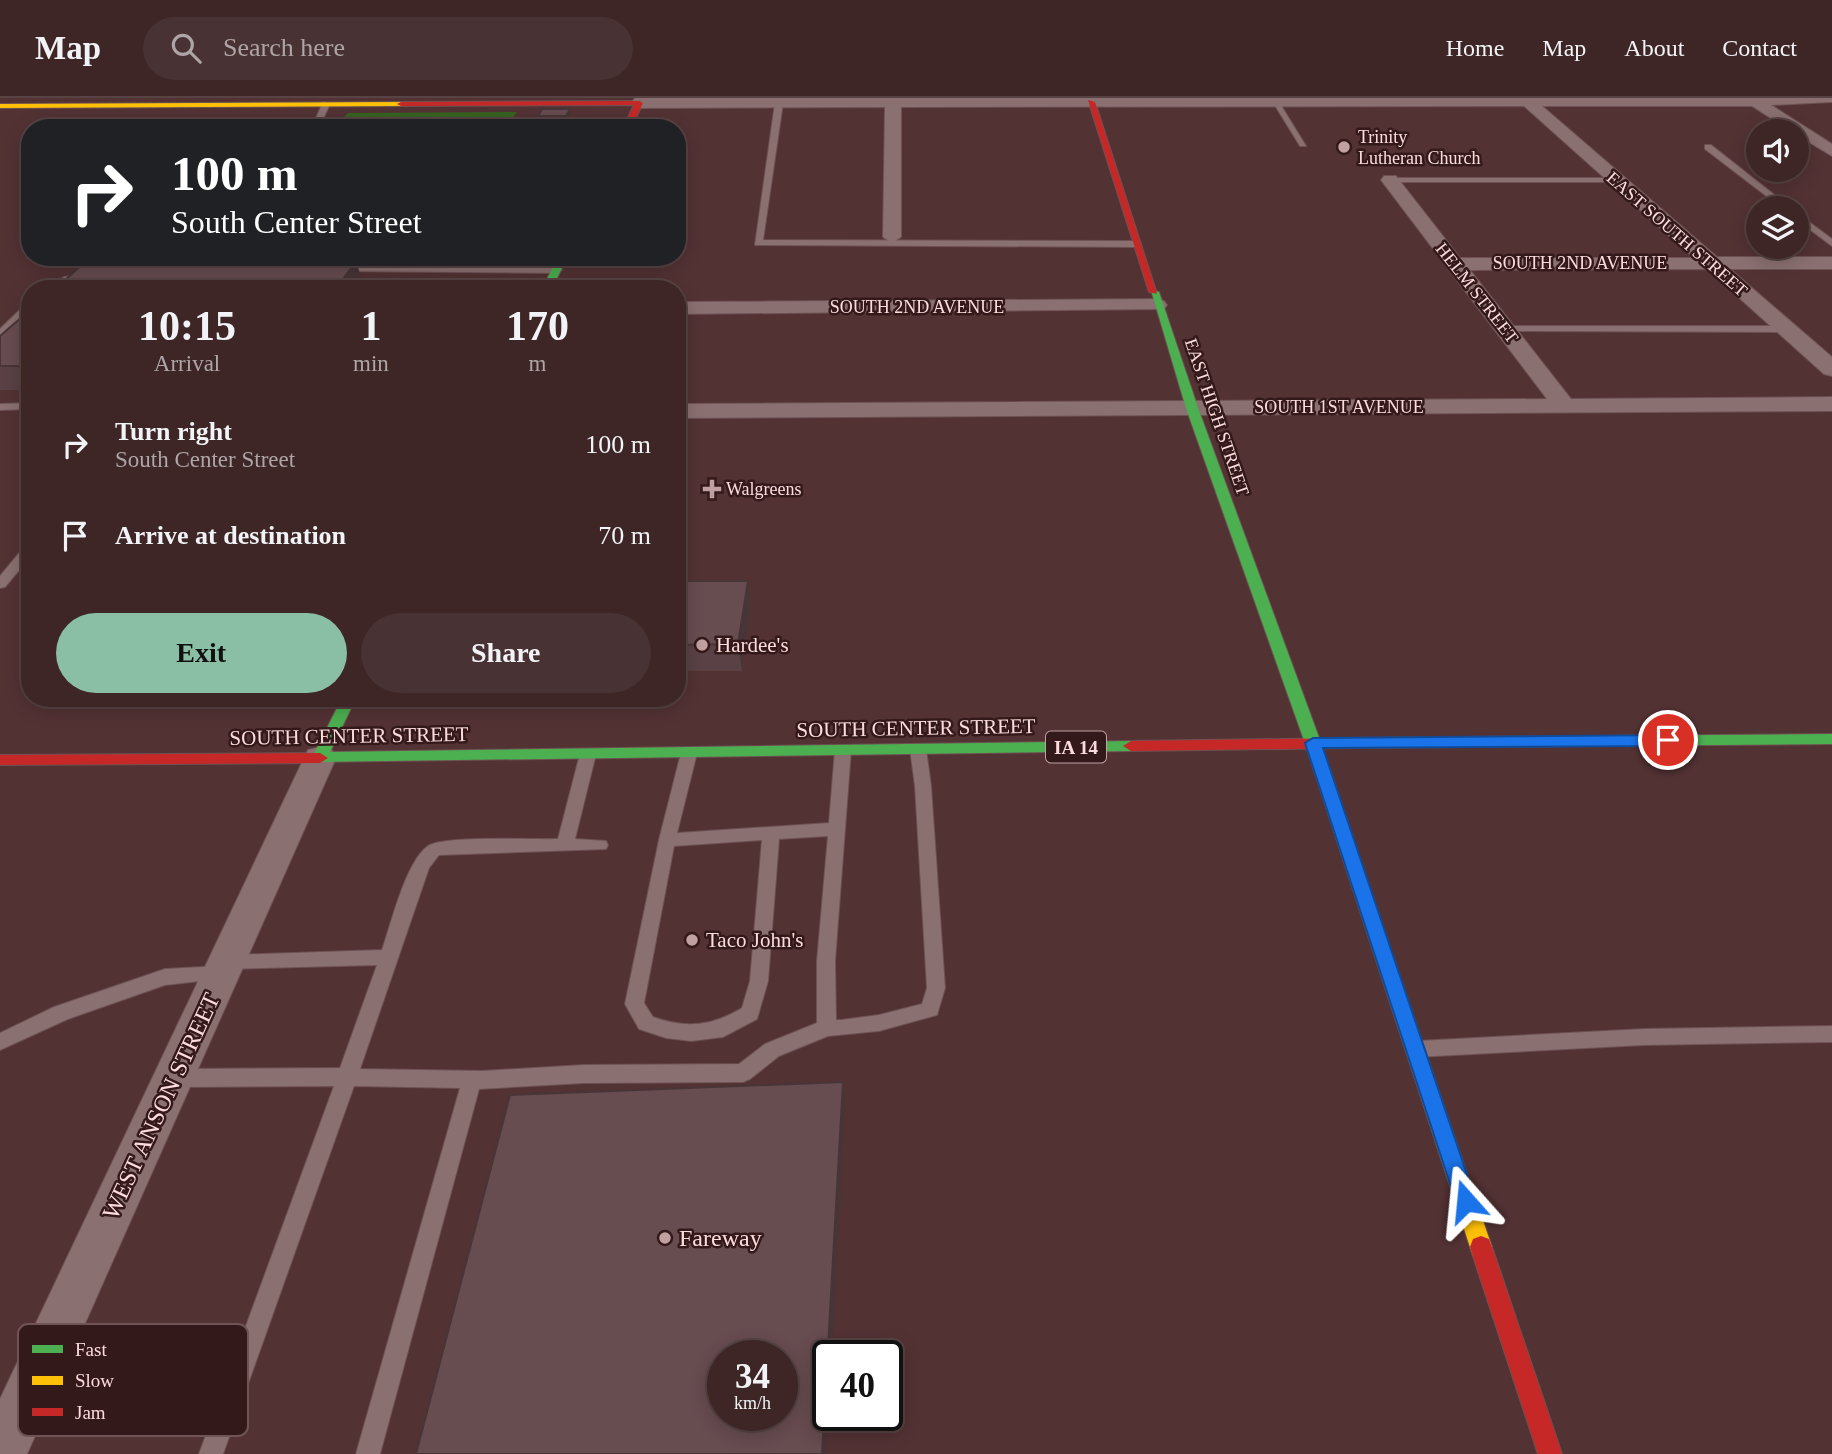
<!DOCTYPE html>
<html lang="en">
<head>
<meta charset="utf-8">
<style>
  body { margin:0; font-family:Georgia,serif; background:#493233; color:#f1f3f6; height:100vh; display:flex; flex-direction:column; font-size:26px; white-space:nowrap }
  * { box-sizing:border-box; margin:0 }
  p { font-size:23px; color:#ada5a7 }
  .icon { flex:none; width:38px; height:38px; fill:none; stroke:currentColor; stroke-width:2; stroke-linecap:round; stroke-linejoin:round }
  .map { position:relative; flex:1; overflow:hidden }
  .panel { position:absolute; left:21px; top:182px; width:665px; height:427px; display:flex; flex-direction:column; background:#3e2627; border-radius:28px; box-shadow:0 4px 18px #0003,0 0 0 2px #574344 }
  .panel>* { flex:none }
  .banner { position:absolute; left:21px; top:21px; width:665px; height:147px; border-radius:28px; box-shadow:0 4px 18px #0003,0 0 0 2px #574344; background:#202124; color:#fff; overflow:hidden }
  .buttons { position:absolute; left:1746px; top:21px; display:grid; gap:14px }
  .buttons a { display:grid; place-items:center; width:63px; height:63px; border-radius:50%; background:#3e2627; box-shadow:0 4px 18px #0003,0 0 0 2px #574344; font-size:35px }
  .speed { position:absolute; left:707px; top:1242px; display:flex; gap:14px; font-size:35px; font-weight:700; text-align:center }
  .speed>* { display:grid; place-content:center; width:91px; height:91px; border-radius:50%; background:#3e2627; box-shadow:0 4px 18px #0003,0 0 0 2px #574344; line-height:1 }
  .speed small { font-size:18px; font-weight:400 }
  .speed .limit { border:4px solid #111; border-radius:10px; background:#fff; color:#111 }
  .pin { position:absolute; display:grid; place-items:center; width:60px; height:60px; color:#fff; margin:-30px; border:4px solid #fff; border-radius:50%; box-shadow:0 2px 7px #0007 }
  .me { position:absolute; width:77px; margin:-38px; rotate:342deg; stroke-linejoin:round; filter:drop-shadow(0 0 5px #0008) }
  .turn { display:flex; align-items:center; gap:24px; height:147px; padding:0 35px; font-size:32px }
  .turn .icon { width:91px; height:91px; stroke-width:2.5 }
  .turn b { display:block; font-size:49px; line-height:60px }
  .eta { display:flex; justify-content:space-evenly; align-items:center; height:119px; text-align:center }
  .eta b { font-size:42px; font-weight:800; line-height:49px }
  .primary-button { display:flex; gap:14px; margin-top:auto; padding:14px 35px }
  .primary-button a { flex:1; height:80px; border-radius:42px; background:#8abfa5; color:#111; font-size:28px; font-weight:800; line-height:80px; text-align:center }
  .primary-button a+a { background:#493233; color:#f1f3f6 }
  ul { padding:0; list-style:none }
  li { display:flex; align-items:center; gap:21px; height:91px; padding:0 35px }
  li div { flex:1 }
  li b { display:block; font-size:26px }
  li em { font-style:normal }
  header { display:flex; align-items:center; gap:42px; box-sizing:border-box; height:98px; padding:0 35px; background:#3e2627; border-bottom:2px solid #574344 }
  header strong { font-size:33px }
  nav { display:flex; gap:38px; margin-inline-start:auto; font-size:24px }
  .search { width:490px; height:63px; background:#493233; display:flex; align-items:center; gap:18px; box-sizing:border-box; padding:0 24px; border-radius:38px; color:#ada5a7; font-size:26px }
  .map>svg:first-child { display:block }
</style>
</head>
<body>
<header>
<strong>Map</strong>
<div class="search"><svg class="icon" aria-label="search" viewBox="0 0 24 24"><circle cx="10" cy="10" r="6"/><path d="M15 15l6 6"/></svg>Search here</div>
<nav><a>Home</a><a>Map</a><a>About</a><a>Contact</a></nav>
</header>
<div class="map">
<svg width="1832" height="1356" viewBox="0 0 1832 1356">
  <rect width="100%" height="100%" fill="#533234"/>
  <path fill="#376321" d="M517,14L505,30H334L348,15Z"/>
  <g fill="none" stroke-linecap="round" stroke-linejoin="round">
    <g stroke="#6d5153" stroke-width="2">
      <path id="lane" d="M1271,1H1277L1306,48H1300Z
        M779,3L783,5L763,142L1137,143L1141,146L1137,149L755,147L775,5Z
        M323,4L330,6L323,21L314,30H306L316,20Z
        M1705,47H1711L1791,110H1782L1705,51Z
        M1390,80H1617L1621,82L1617,84H1387Z
        M1797,115L1832,141V148L1797,122Z
        M337,168L557,169L562,172L557,175L334,173L332,171Z
        M83,176L88,179L86,181C72,184 59,191 44,191L64,179Z
        M30,202V211L0,240V231Z
        M1505,228H1786L1791,231L1786,234L1501,233V229Z
        M30,305V311L0,312V306Z
        M30,447V459L5,489L0,490V478L25,448Z
        M918,646L926,651L931,688L945,890L937,917L879,933L828,938L779,958L750,981L743,984L584,985L479,991L380,1356H356L460,990L354,988L223,1356H199L334,988L174,989L167,986L164,980L167,974L174,971L340,970L377,867L229,871L231,875L228,880L165,887L68,921L0,952V935L54,909L165,871L220,868L218,864L221,859L227,857L382,852C391,826 406,763 428,748C444,737 535,742 558,741L580,656L588,651L596,656L575,741L606,743L608,747L606,751L439,757L429,770L360,971L482,973L584,967L739,966L765,946L817,925V863L828,738L779,741L768,883L757,921L723,939L691,943L666,940L639,931L625,906L659,742L681,655L689,650L697,655L677,735L829,725L835,652L843,647L851,652L835,863L836,922H841L879,917L922,906L927,890L915,688L910,651ZM762,742L750,883L742,910C712,928 687,931 653,919L644,905L674,748Z
        M1832,928V944L1644,947L1417,959L1410,957L1407,951L1410,945L1417,943L1644,931Z"/>
    </g>
    <g stroke="#6d5153" stroke-width="2">
      <path id="street" d="M635,0H1832V4L1771,7L1832,46V58L1797,37V33H1791L1752,8H1542L1717,159H1832V171H1730L1832,259V278L1824,276L1707,171L1470,172L1571,301L1832,299V313L677,320V306L1547,301L1384,86L1381,82L1384,78H1396L1460,160H1694L1524,8L901,9V139L892,145L883,139L885,9L639,10L631,5Z
        M1157,201L1164,203L1167,207L1164,211L677,216V204Z
        M320,649L332,652L336,660L27,1356H0V1301L304,660L308,652Z"/>
    </g>
    <g stroke="#6d5153" stroke-width="2">
      <path id="fast" d="M558,159H567L552,191H542Z
        M1151,192L1159,194L1198,310L1321,645L1391,853L1388,858L1382,860L1376,858L1373,853L1305,645L1186,310Z
        M342,600H356L330,654L1131,643L1139,648L1131,653L315,664L312,660Z
        M1832,636V646L1354,650L1346,645L1354,640Z"/>
    </g>
    <g stroke="#6d5153" stroke-width="2">
      <path id="slow" d="M404,4L401,8L0,10V6Z
        M1382,846L1388,848L1391,853L1492,1149L1489,1157L1481,1160L1473,1157L1470,1149L1373,853L1376,848Z"/>
    </g>
    <g stroke="#6d5153" stroke-width="2">
      <path id="jam" d="M1088,2L1095,4L1157,196L1149,194Z
        M639,3L643,5L631,30H623L634,7L401,8L397,6L401,4Z
        M1354,640L1362,645L1354,650L1131,653L1123,648L1131,643Z
        M320,655L328,660L320,665L0,667V657Z
        M1481,1138L1489,1141L1492,1149L1562,1356H1538L1470,1149L1473,1141Z"/>
    </g>
    <use href="#lane" fill="#8a7070" fill-rule="evenodd"/>
    <use href="#street" fill="#8a7070" fill-rule="evenodd"/>
    <use href="#fast" fill="#4caf50" fill-rule="evenodd"/>
    <use href="#slow" fill="#ffc107" fill-rule="evenodd"/>
    <use href="#jam" fill="#c62828" fill-rule="evenodd"/>
  </g>
  <path fill="#594145" d="M570,11L571,16L567,23H539L538,18Z
    M30,212V292H0V238Z
    M677,483L751,510L742,573H677Z"/>
  <path fill="#483538" d="M570,11L571,16L567,23L566,18Z
    M356,163L363,185L359,191H336Z
    M748,483L751,510L742,573L738,546Z
    M843,984L845,1009L832,1258H828V1318L826,1356H822Z"/>
  <path fill="#674c50" stroke="#483538" stroke-width="2" fill-rule="evenodd" d="M542,11H570L566,18H538Z
    M161,159H325L323,163H356L336,191H55L85,164H153Z
    M30,212V268H0V238Z
    M677,483H748L738,546L677,547Z
    M843,984L822,1356H416L510,997ZM723,1258H782V1318H723Z"/>
  <path fill="#1a73e8" stroke="#114b97" stroke-width="2" d="M1668,637L1676,642L1668,648L1323,650L1476,1103L1473,1110L1466,1113L1458,1110L1305,645L1313,640Z"/>
  <g fill="#c0a0a1" stroke="#34191a" stroke-width="2.5">
    <circle cx="1344" cy="49" r="7"/>
    <path d="M708.5 380.5h7v7h7v7h-7v7h-7v-7h-7v-7h7z"/>
    <circle cx="702" cy="547" r="7"/>
    <circle cx="692" cy="842" r="7"/>
    <circle cx="665" cy="1140" r="7"/>
  </g>
  <g text-anchor="middle" dominant-baseline="central" stroke-width="5" stroke-linejoin="round" paint-order="stroke">
    <g font-size="18" fill="#fbdbdb" stroke="#34191a" text-anchor="start">
      <text x="1358" y="39">Trinity<tspan x="1358" dy="21">Lutheran Church</tspan></text>
      <text x="726" y="391">Walgreens</text>
    </g>
    <g font-size="18" fill="#fbdbdb" stroke="#34191a">
      <text transform="translate(1677 136) rotate(41)">EAST SOUTH STREET</text>
      <text x="1580" y="165">SOUTH 2ND AVENUE</text>
      <text transform="translate(1477 195) rotate(52)">HELM STREET</text>
      <text x="917" y="209">SOUTH 2ND AVENUE</text>
      <text x="1339" y="309">SOUTH 1ST AVENUE</text>
      <text transform="translate(1217 319) rotate(71)">EAST HIGH STREET</text>
    </g>
    <rect fill="#34191a" stroke="#bfa1a1" stroke-width="2" x="1046" y="633.5" width="60" height="31" rx="5"/>
    <g font-size="19" font-weight="bold" fill="#fbdbdb">
      <text x="1076" y="649">IA 14</text>
    </g>
    <g font-size="21" fill="#fbdbdb" stroke="#34191a" text-anchor="start">
      <text x="716" y="547">Hardee's</text>
      <text x="706" y="842">Taco John's</text>
    </g>
    <g font-size="21" fill="#fbdbdb" stroke="#34191a">
      <text transform="translate(916 630) rotate(-1)">SOUTH CENTER STREET</text>
      <text transform="translate(349 638) rotate(-1)">SOUTH CENTER STREET</text>
    </g>
    <g font-size="24" fill="#fbdbdb" stroke="#34191a">
      <text transform="translate(161 1008) rotate(-65)">WEST ANSON STREET</text>
    </g>
    <g font-size="24" fill="#fbdbdb" stroke="#34191a" text-anchor="start">
      <text x="679" y="1140">Fareway</text>
    </g>
  </g>
  <rect x="18" y="1226" width="230" height="112" rx="10" fill="#34191a" stroke="#705354" stroke-width="2"/>
  <rect x="32" y="1247" width="31" height="8" fill="#4caf50"/>
  <rect x="32" y="1278" width="31" height="9" fill="#ffc107"/>
  <rect x="32" y="1310" width="31" height="8" fill="#c62828"/>
  <g font-size="19" fill="#fbdbdb">
    <text x="75" y="1258">Fast</text>
    <text x="75" y="1289">Slow</text>
    <text x="75" y="1321">Jam</text>
  </g>
</svg>
<div class="buttons">
<a><svg class="icon" aria-label="sound" viewBox="0 0 24 24"><path d="M4 9h4l5-4v14l-5-4H4zM17 9q2 3 0 6"/></svg></a>
<a><svg class="icon" aria-label="layers" viewBox="0 0 24 24"><path d="M12 4l9 5-9 5-9-5zM3 14l9 5 9-5"/></svg></a>
</div>
<div class="speed"><div>34<small>km/h</small></div><div class="limit">40</div></div>
<div class="pin" style="left:1668px;top:642px;background:#d93025"><svg class="icon" aria-label="arrive" viewBox="0 0 24 24"><path d="M6 21V4h12l-3 4 3 4H6"/></svg></div>
<svg class="me" style="left:1466px;top:1103px" viewBox="-20 -20 40 40"><path d="M0-17L14 15 0 8-14 15z" fill="#1a73e8" stroke="#fff" stroke-width="4"/></svg>
<div class="banner">
<div class="turn"><svg class="icon" aria-label="right" viewBox="0 0 24 24"><path d="M7 20v-9h11M14 6l5 5-5 5"/></svg><div><b>100 m</b>South Center Street</div></div>
</div>
<section class="panel">
<div class="eta">
<div><b>10:15</b><p>Arrival</p></div>
<div><b>1</b><p>min</p></div>
<div><b>170</b><p>m</p></div>
</div>
<ul>
<li><svg class="icon" aria-label="right" viewBox="0 0 24 24"><path d="M7 20v-9h11M14 6l5 5-5 5"/></svg><div><b>Turn right</b><p>South Center Street</p></div><em>100 m</em></li>
<li><svg class="icon" aria-label="arrive" viewBox="0 0 24 24"><path d="M6 21V4h12l-3 4 3 4H6"/></svg><div><b>Arrive at destination</b></div><em>70 m</em></li>
</ul>
<div class="primary-button"><a>Exit</a><a>Share</a></div>
</section>
</div>
</body>
</html>
